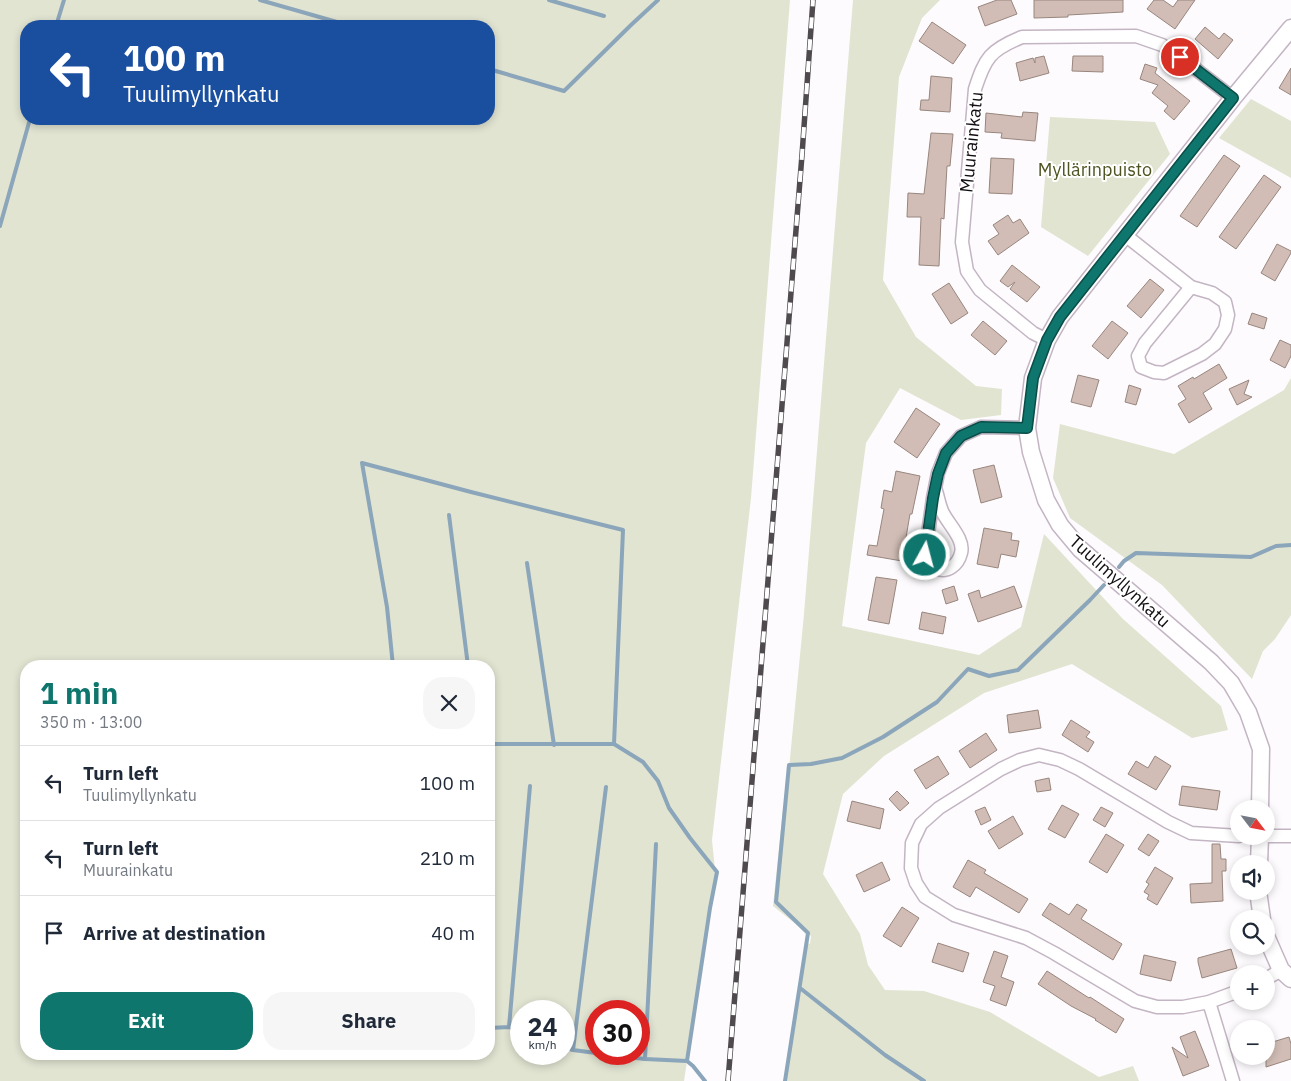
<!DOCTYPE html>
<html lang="en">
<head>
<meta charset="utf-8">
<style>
  body { margin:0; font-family:"IBM Plex Sans",sans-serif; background:#f6f6f7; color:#1f2937; height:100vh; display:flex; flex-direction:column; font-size:19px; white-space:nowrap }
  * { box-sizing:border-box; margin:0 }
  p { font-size:16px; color:#747a83 }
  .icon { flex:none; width:28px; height:28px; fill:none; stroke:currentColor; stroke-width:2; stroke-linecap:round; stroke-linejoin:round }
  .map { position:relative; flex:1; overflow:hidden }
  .sheet { position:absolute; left:20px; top:660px; width:475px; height:400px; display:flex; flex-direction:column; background:#fff; border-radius:20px; box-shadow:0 2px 8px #0003 }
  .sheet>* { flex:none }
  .top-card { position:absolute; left:20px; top:20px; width:475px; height:105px; border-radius:20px; box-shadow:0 2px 8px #0003; background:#1a4fa0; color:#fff; overflow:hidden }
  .needle { width:32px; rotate:122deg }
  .controls { position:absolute; left:1230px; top:800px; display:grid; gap:10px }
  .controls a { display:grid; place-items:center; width:45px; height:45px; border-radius:50%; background:#fff; box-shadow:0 2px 8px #0003; font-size:25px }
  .speed { position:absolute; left:510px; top:1000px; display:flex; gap:10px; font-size:25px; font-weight:700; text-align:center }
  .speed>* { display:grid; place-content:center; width:65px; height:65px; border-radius:50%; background:#fff; box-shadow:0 2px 8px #0003; line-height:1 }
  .speed small { font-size:12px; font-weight:400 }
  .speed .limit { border:8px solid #d22; background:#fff; color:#111 }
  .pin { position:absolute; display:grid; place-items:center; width:42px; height:42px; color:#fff; margin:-21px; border:2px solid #fff; border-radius:50%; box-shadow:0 1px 5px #0007 }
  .me { position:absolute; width:55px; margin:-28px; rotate:7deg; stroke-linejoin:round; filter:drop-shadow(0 0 4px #0008) }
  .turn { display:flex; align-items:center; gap:18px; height:105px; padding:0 20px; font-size:22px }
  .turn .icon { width:65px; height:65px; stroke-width:2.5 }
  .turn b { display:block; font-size:35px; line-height:42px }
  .round { display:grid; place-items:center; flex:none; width:52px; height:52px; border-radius:20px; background:#f6f6f7 }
  .summary { display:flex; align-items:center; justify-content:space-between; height:85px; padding:0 20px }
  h1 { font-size:30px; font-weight:800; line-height:38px; color:#0f766e }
  .cta { display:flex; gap:10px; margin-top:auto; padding:10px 20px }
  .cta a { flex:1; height:58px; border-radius:20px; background:#0f766e; color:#fff; font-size:20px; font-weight:800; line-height:58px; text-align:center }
  .cta a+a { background:#f6f6f7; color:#1f2937 }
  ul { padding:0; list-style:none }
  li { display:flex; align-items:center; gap:15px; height:75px; padding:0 20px; border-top:1px solid #e0e1e3 }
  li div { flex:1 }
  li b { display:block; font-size:19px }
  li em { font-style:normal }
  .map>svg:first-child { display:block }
</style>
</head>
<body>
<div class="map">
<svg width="1291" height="1081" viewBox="0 0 1291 1081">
  <rect width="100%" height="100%" fill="#fdfbfd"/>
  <path fill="#e1e4d1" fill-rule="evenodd" d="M0,0H790L751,498L712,840L715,870L717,872L710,908L684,1081H0ZM489,26V119H26V26ZM26,666H489V1054H26ZM521,1011H564V1054H521ZM596,1011H639V1054H596Z
    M853,0H940L922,18L899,77L883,280L916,337L976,386L1002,389L1001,415L961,420L900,388L866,443L842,626L979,655L1021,627L1044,534L1123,619L1221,706L1228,730L1192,738L1072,664L984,693L884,756L843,794L823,874L860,934L868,965L885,990L924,991L990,1012L1099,1077L1133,1066L1139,1081H785L806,942L810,944L811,936L773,906L783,809L785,810L804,614Z
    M1251,99L1291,121V178L1219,138Z
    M1050,117L1155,122L1170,154L1088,256L1041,227Z
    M1291,378V615L1275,639L1263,651L1252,679L1162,585L1070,518L1053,478L1060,424L1174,454L1284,390Z"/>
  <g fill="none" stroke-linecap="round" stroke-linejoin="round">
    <path stroke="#8ba5ba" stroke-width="4" d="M260,0L351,26
      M549,0L604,16
      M56,26L64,0
      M489,69L564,91L631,25L658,0
      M0,226L30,119
      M449,515L468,666
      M527,563L554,745
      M1119,567L1124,561L1136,553L1251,557L1276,546L1291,545
      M393,666L387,607L362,463L471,492L623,530L614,744
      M489,744H614L643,762L658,781L669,808L690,838L717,872L710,908L687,1061
      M800,988L885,1055L924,1081
      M509,1027L530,786
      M489,1028L509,1027L521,1032
      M564,1047L573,1050L596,1053
      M573,1050L606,787
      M601,1054L645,1059L687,1061L693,1066L705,1081
      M645,1059L656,844
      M785,1081L808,933L776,902L789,765L811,764L842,758L883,737L937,702L968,669L989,676L1018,670L1090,600L1104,585"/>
  </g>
  <path fill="#d1bdb5" stroke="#98867e" d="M997,0H1011L1017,14L985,26L978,7Z
    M1034,0H1123V12L1068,15V17L1034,18Z
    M1154,0H1163L1173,7L1178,0H1195L1175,29L1147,9Z
    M932,22L966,45L953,64L919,41Z
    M1205,27L1219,39L1224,33L1233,40L1218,59L1195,39Z
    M1044,56L1049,73L1020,81L1016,63L1033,58L1035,63V58Z
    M1073,56H1103V72L1072,71Z
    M1145,64L1157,68L1155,73L1190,101L1174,120L1164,111L1168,106L1152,93L1158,85L1140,79Z
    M1291,68V95L1279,88Z
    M931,76L952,78L950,112L920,110L921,100H929Z
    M1023,112L1038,113L1035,141L1001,138L1002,133L985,132L986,113L1022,117Z
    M931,133L953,134L950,166H947L944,219L941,218L939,266L919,265L921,217H907L908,193L924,194Z
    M1224,155L1240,166L1197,227L1180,216Z
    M991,158L1014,159L1012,194L989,193Z
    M1264,175L1281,187L1236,249L1219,237Z
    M1008,215L1013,223L1020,219L1029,233L998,255L988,241L999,234L993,225Z
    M1277,244L1291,251V253L1275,281L1261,273Z
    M1012,265L1040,287L1027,302L1010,289L1015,282L1008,287L1000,281Z
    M1150,279L1164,290L1141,318L1127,306Z
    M949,283L968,313L951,324L932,294Z
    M1252,313L1267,318L1264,329L1248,324Z
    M983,321L1007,341L995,355L971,335Z
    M1112,321L1128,333L1108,359L1092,346Z
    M1280,340L1291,345V356L1285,368L1270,360Z
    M1219,364L1227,378L1203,393L1212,409L1189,423L1178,404L1186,399L1178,386L1193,377L1194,379Z
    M1078,375L1099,380L1091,407L1071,402Z
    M1249,380L1244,394L1252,397L1237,405L1229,389Z
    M1129,385L1141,389L1136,405L1125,402Z
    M916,408L940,424L917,458L894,442Z
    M994,465L1002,497L981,503L973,470Z
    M896,471L920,476L912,514H910L902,561L867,555L869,545L877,546L884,509L881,508L884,490L892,492Z
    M984,528L1012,533L1011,540L1019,541L1016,557L1001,554L998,568L977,564Z
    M876,577L897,580L889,624L868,620Z
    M954,586L958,600L946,604L942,590Z
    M1014,586L1022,607L978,622L968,594L979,590L981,598Z
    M922,612L946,617L943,634L919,629Z
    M1038,710L1041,728L1009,733L1007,715Z
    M1071,720L1090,732L1086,737L1094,742L1088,752L1062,735Z
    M986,733L997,750L970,768L959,751Z
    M938,756L949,774L926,789L914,770Z
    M1155,756L1171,766L1156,790L1128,774L1136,761L1148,768Z
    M1049,778L1051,790L1037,792L1035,781Z
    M1182,786L1220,791L1217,810L1179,805Z
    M897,791L909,803L900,811L889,799Z
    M852,801L884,809L880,829L847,821Z
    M1062,805L1079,814L1065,838L1048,829Z
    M985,807L991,820L981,825L975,811Z
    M1101,807L1113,813L1105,827L1093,820Z
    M1013,816L1023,834L999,849L988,831Z
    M1106,834L1124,845L1107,873L1089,862Z
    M1148,834L1159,841L1149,856L1138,849Z
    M1212,844H1220L1221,859H1226V871H1222L1223,901L1191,903L1190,884L1212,883Z
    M968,860L986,870L984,873L1028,899L1019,913L976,887L970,897L953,887Z
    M882,862L890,880L864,892L856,875Z
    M1155,867L1173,878L1157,905L1147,899L1149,895L1144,892L1149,884L1146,882Z
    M1050,903L1069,915L1077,904L1087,910L1081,919L1122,944L1113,960L1042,915Z
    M902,907L919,918L901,947L883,936Z
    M938,943L969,953L963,972L932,962Z
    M1231,949L1237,968L1202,978L1198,962V958Z
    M994,951L1008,956L1001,977L1014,982L1006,1006L990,1000L995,986L983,982Z
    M1144,955L1176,962L1171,981L1140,974Z
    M1047,971L1089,998L1090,997L1124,1019L1116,1033L1095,1020L1096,1019L1071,1006L1038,984Z
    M1195,1031L1209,1066L1183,1076L1172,1047L1188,1058L1180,1037Z
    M1289,1037L1291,1044V1059L1266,1067V1044Z"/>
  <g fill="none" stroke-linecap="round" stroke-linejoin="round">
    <g stroke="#c3b5c3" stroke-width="15">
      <path id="minor" d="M1125,235L1191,287L1145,343L1138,356L1141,367L1154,372L1164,373L1202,354L1215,344L1225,329L1228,315L1225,302L1212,293L1191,287
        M1047,340L1033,333L980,290L967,271L962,242L975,89C985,58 990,50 1022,37L1136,36L1162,45L1180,57L1233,98
        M935,488C938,496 939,504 942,511C947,523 965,539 961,553C958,565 947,574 935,568C930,565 928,560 925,555L933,498L938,473L946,453L961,436L981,427L1027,428
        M1239,836L1191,833L1168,822L1079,769L1060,760L1039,755L1020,760L1001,769L939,808L921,824L912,843L911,868L916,883L925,897L954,915L1026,938L1054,953L1135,1001L1157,1007H1183L1209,1002L1239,991
        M1266,836H1291
        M1266,979L1281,970
        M1209,1002L1233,1081"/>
    </g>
    <g stroke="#c3b5c3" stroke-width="19">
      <path id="tertiary" d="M1260,809L1261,749L1248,712L1231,683L1211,662L1080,549L1060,525L1046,500L1031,452L1027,428L1033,378L1047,340L1060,317L1233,98L1291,28
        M1259,864L1260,836
        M1258,891L1262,919
        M1266,936L1281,970L1291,979"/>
    </g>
    <use href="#minor" stroke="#fff" stroke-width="12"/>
    <use href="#tertiary" stroke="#fff" stroke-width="16"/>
    <g stroke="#4e4a4e" stroke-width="5.5">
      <path id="rail" d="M728,1081L802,155L813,0"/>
    </g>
    <use href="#rail" stroke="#fff" stroke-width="4" stroke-dasharray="11" stroke-linecap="butt"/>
  </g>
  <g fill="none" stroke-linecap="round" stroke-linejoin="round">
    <g stroke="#0a4d48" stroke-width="12">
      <path id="route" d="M925,555L933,498L938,474L946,453L961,436L981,427L1027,428L1033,378L1047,340L1060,317L1233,98L1180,57"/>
    </g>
    <use href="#route" stroke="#0f766e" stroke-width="9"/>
  </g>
  <g text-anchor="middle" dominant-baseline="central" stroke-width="4" stroke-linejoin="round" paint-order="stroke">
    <g font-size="18" fill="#120d12" stroke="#fff">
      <text transform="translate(971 142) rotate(-84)">Muurainkatu</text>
      <text transform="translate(1120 581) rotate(42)">Tuulimyllynkatu</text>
    </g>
    <g font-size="18" fill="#4e5321" stroke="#fff">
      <text x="1095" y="169">Myllärinpuisto</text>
    </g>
  </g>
</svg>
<div class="controls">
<a><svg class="needle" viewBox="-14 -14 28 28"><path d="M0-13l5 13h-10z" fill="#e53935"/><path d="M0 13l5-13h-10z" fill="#747a83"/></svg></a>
<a><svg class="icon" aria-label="sound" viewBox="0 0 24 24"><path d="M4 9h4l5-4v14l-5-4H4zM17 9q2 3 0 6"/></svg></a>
<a><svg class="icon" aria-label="search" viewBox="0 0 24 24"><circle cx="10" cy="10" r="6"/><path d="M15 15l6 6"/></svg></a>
<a>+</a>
<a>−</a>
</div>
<div class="speed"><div>24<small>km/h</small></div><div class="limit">30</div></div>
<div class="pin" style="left:1180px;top:57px;background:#d93025"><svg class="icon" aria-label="arrive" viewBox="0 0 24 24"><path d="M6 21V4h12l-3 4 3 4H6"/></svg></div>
<svg class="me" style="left:925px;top:555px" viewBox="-20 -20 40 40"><circle r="17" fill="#0f766e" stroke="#fff" stroke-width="3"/><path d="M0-11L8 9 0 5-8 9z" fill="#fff"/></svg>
<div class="top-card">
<div class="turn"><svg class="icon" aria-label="left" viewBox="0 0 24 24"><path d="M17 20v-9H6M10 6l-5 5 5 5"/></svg><div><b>100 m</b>Tuulimyllynkatu</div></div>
</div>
<section class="sheet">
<div class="summary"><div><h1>1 min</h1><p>350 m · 13:00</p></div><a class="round"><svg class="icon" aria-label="close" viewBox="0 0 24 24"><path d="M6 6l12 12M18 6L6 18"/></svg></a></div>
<ul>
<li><svg class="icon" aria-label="left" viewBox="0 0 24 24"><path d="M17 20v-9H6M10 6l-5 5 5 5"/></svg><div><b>Turn left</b><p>Tuulimyllynkatu</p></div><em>100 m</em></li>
<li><svg class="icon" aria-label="left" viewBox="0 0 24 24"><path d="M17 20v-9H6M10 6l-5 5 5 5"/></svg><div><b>Turn left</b><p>Muurainkatu</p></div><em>210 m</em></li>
<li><svg class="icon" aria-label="arrive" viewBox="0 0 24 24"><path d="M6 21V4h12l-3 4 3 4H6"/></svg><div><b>Arrive at destination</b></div><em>40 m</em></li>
</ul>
<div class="cta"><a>Exit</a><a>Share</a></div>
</section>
</div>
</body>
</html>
